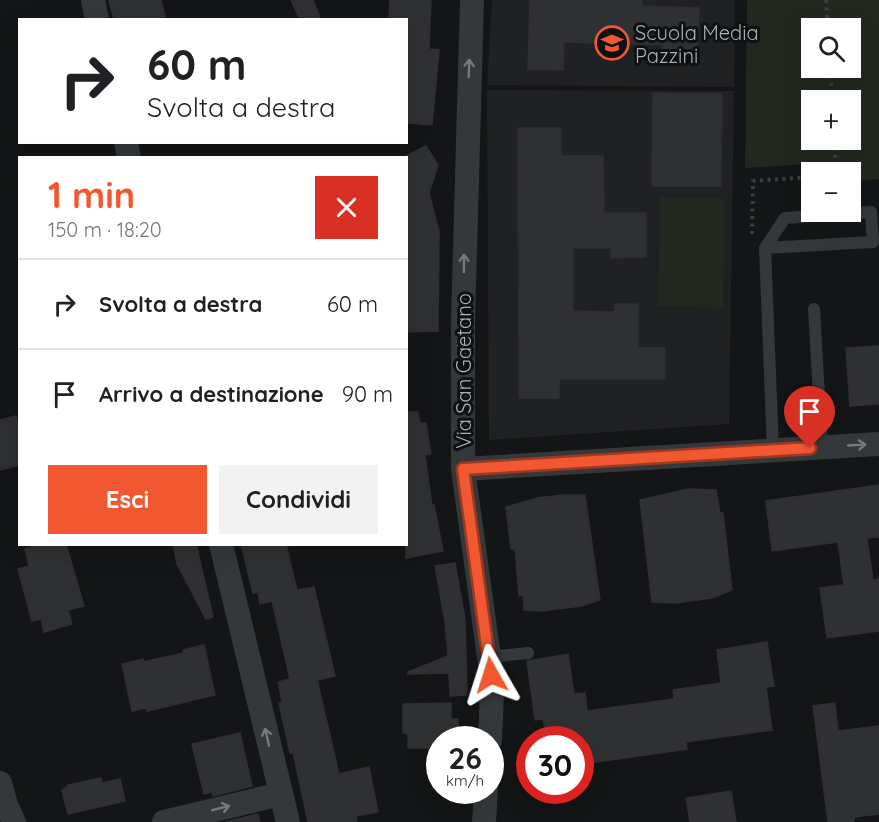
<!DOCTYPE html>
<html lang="it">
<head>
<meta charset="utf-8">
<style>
  body { margin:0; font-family:Quicksand,sans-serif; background:#f2f2f2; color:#202124; height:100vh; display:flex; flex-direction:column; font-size:22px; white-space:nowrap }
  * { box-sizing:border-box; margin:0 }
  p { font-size:20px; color:#757577 }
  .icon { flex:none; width:33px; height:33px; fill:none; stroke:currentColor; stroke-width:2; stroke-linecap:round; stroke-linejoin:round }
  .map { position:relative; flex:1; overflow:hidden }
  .panel { position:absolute; left:18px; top:156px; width:390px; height:390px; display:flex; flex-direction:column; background:#fff; border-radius:0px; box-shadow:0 6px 24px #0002 }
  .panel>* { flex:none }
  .top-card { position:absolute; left:18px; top:18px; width:390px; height:126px; border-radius:0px; box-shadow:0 6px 24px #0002; background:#fff; color:#202124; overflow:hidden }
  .fabs { position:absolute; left:801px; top:18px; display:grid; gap:12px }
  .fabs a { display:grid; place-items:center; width:60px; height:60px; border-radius:0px; background:#fff; box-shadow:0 6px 24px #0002; font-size:30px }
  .speed { position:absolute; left:426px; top:726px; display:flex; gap:12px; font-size:30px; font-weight:700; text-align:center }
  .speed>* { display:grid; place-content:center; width:78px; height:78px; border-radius:50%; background:#fff; box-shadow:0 6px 24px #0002; line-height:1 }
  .speed small { font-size:15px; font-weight:400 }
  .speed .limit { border:9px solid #d22; background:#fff; color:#111 }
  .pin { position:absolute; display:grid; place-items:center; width:51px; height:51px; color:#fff; margin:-62px -26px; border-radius:50% 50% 50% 0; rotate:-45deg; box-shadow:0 0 6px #0007 }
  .pin .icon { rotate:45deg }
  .me { position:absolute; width:66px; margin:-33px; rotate:354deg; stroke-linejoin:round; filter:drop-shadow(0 0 4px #0008) }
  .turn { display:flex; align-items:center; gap:21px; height:126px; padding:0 30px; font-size:27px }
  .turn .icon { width:78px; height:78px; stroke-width:2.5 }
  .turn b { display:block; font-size:42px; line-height:51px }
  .round { display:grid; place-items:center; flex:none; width:63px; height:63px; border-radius:0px; background:#f2f2f2 }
  .head { display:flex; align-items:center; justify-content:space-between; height:102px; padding:0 30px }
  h1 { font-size:36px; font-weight:700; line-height:45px; color:#f15831 }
  .primary-button { display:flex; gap:12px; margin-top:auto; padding:12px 30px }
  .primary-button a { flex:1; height:69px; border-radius:0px; background:#f15831; color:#fff; font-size:24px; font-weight:700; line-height:69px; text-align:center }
  .primary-button a+a { background:#f2f2f2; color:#202124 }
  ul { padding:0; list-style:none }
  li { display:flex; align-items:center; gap:18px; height:90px; padding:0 30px; border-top:2px solid #e0e0e0 }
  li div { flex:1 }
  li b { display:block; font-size:22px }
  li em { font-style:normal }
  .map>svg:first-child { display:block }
</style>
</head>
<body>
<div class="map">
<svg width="879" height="822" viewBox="0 0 879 822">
  <rect width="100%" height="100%" fill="#141516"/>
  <path fill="#202123" d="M492,0H735L734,87L487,85Z
    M487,90L734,91L729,424L489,440Z"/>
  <path fill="#232820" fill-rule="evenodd" d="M747,0H879V179L851,182L850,172H844L842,162L745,168ZM812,28H850V68H812ZM812,100H850V140H812Z
    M660,197L725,199L723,308L658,306Z"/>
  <path fill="#2f3032" stroke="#2e2f32" stroke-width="1.5" d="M109,0H161L166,20H114Z
    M291,0H313L321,20H300Z
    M390,0H431L429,49L439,50L432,125L406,123V20H389Z
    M530,0H642V6L699,8L697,56L661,55L662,45L564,42L563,70L528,69Z
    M653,93L722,94L721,186H652Z
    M518,128H561V156H603L604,213H646V257L611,258V248H573V311L615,312V304H638V348H665V379H559V398H519Z
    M426,146L438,165L429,193L439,232L438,331L406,332V156Z
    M879,346V404L850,406L846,348Z
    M406,412H418L420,423H426L431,454L425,455L432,506L434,505L443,551L406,558Z
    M16,416L20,428V465L0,470V420Z
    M879,485V537L867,538L873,580L879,579V631L827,638L820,588L844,585L838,542L772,551L766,501Z
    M688,489L716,490L720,513H723L732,590L712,598L675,603L652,602L640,500Z
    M562,495H585L600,600L581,606L542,611L524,610L523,595L519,596L515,549H511L506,507L537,498Z
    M42,544H66L84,606L68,610L72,624L44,632L41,619L32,621L18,569L29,566L25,549Z
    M173,544H196L213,617L206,619L177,564Z
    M241,544H286L297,590L314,587L335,676L317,680L339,774L369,767L378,812L356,816L357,822H308L293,752L290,753L279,703L282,702L278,682L290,679L272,601L260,604L258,592L253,593Z
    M455,563L465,619L467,695L450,696L449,673L408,674V672L448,656L445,622L435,566Z
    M767,642L774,686L766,687L772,730L686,742L687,749L590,763L588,750L580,751V740H547L543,719L535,720L527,661L568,654L574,694L585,693L587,711L674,699L673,690L721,683L717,650Z
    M204,645L215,695L147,711L146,708L132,711L122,664L143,659V662L184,653L183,650Z
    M451,703V719H458V739L440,740V748H408V733H403V704Z
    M835,703L838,731L879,726V814L854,817V822H828L813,706Z
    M240,733L252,786L213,796L212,792L204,794L192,744Z
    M101,778L102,783L120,779L125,801L68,814L62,791L68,785Z
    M731,791L736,822H690L686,798Z
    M258,814L260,822H225Z"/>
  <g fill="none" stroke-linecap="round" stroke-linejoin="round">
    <path stroke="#3b4041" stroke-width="4" stroke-dasharray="3 4.5" stroke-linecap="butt" d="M826,0L828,28
      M830,68L832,100
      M834,140L836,172
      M752,234L753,181L812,177"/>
    <path stroke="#35383a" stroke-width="12" d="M765,248L785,218L871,212L873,242L765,248L773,450
      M814,309L822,447
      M489,657L528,653"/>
    <path stroke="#35383a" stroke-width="24" d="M93,0L97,20
      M472,0L463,323V469L489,657L492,692L490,740
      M126,142L129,158
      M463,469L879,444
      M221,544L288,822
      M0,783L6,805L14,822
      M164,822L281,794
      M484,822L486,790"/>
  </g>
  <defs><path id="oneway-shaft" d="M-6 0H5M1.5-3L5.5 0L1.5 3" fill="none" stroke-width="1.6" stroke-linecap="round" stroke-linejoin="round" transform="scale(1.5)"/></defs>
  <g stroke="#737b7e">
    <use href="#oneway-shaft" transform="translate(469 68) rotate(-88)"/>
    <use href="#oneway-shaft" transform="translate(464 263) rotate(-89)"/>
    <use href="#oneway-shaft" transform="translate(857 445) rotate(-3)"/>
    <use href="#oneway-shaft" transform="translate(267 737) rotate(-103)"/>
    <use href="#oneway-shaft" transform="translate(221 808) rotate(-14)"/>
  </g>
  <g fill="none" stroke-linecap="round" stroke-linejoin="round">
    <g stroke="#9d3920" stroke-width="15">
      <path id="route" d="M491,675L463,469L810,448"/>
    </g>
    <use href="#route" stroke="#f15831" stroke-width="10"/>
  </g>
  <defs>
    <g id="school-ring" transform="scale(1.725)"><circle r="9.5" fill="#0f1011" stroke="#f15831" stroke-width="1.5"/><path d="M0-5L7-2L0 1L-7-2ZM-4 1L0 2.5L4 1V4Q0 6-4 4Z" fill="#f15831"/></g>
  </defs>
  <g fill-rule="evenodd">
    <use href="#school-ring" x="612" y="43"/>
  </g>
  <g text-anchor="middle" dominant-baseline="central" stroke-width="6" stroke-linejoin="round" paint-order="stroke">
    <g font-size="20" fill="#a5b2b6" stroke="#0f1011" text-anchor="start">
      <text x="635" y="32">Scuola Media<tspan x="635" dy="23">Pazzini</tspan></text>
    </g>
    <g font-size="20" fill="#a5b2b6" stroke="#0f1011">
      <text transform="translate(463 371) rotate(-90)">Via San Gaetano</text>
    </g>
  </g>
</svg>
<div class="fabs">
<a><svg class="icon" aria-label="search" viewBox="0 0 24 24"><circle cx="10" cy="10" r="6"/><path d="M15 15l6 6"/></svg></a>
<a>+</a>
<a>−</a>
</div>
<div class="speed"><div>26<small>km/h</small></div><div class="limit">30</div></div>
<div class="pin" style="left:810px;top:448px;background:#d93025"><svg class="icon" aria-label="arrive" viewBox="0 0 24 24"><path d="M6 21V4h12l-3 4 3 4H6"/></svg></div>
<svg class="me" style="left:491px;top:675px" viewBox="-20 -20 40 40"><path d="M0-17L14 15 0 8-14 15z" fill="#f15831" stroke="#fff" stroke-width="4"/></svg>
<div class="top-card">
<div class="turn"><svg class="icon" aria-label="right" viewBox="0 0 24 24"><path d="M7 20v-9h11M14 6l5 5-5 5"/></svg><div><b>60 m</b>Svolta a destra</div></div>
</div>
<section class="panel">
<div class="head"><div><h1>1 min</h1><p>150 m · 18:20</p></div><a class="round" style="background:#d93025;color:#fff"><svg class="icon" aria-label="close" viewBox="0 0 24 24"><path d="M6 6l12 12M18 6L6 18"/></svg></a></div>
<ul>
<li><svg class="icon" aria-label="right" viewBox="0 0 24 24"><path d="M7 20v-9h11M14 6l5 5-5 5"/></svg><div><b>Svolta a destra</b></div><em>60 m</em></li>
<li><svg class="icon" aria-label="arrive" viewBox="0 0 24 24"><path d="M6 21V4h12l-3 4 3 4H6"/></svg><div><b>Arrivo a destinazione</b></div><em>90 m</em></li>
</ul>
<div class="primary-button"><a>Esci</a><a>Condividi</a></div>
</section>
</div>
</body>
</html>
